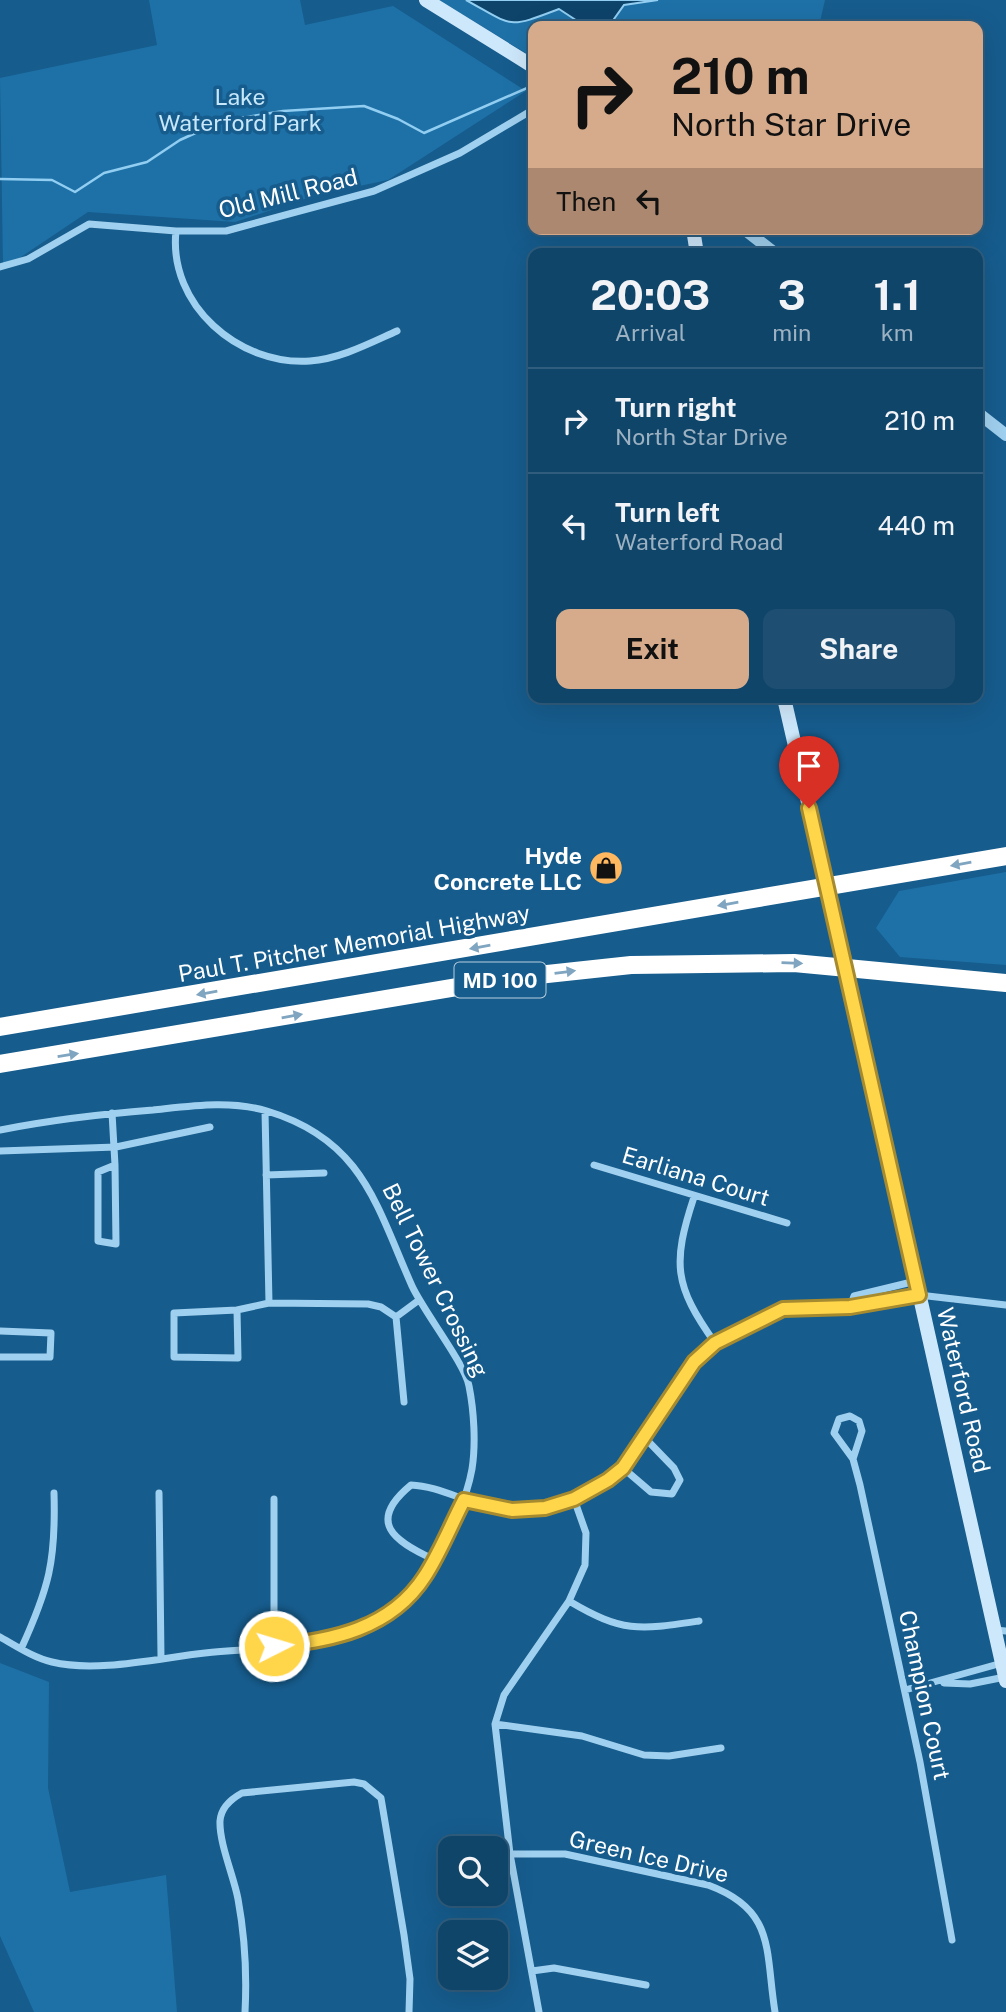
<!DOCTYPE html>
<html lang="en">
<head>
<meta charset="utf-8">
<style>
  body { margin:0; font-family:"Public Sans",sans-serif; background:#1e4f72; color:#f1f3f6; height:100vh; display:flex; flex-direction:column; font-size:26px; white-space:nowrap }
  * { box-sizing:border-box; margin:0 }
  p { font-size:23px; color:#9cb1c1 }
  .icon { flex:none; width:38px; height:38px; fill:none; stroke:currentColor; stroke-width:2; stroke-linecap:round; stroke-linejoin:round }
  .map { position:relative; flex:1; overflow:hidden }
  .panel { position:absolute; left:528px; top:248px; width:455px; height:455px; display:flex; flex-direction:column; background:#10456a; border-radius:14px; box-shadow:0 7px 28px #0002,0 0 0 2px #305d7e }
  .panel>* { flex:none }
  .guide { position:absolute; left:528px; top:21px; width:455px; height:214px; border-radius:14px; box-shadow:0 7px 28px #0002,0 0 0 2px #305d7e; background:#d6ab8b; color:#111; overflow:hidden }
  .controls { position:absolute; left:438px; top:1836px; display:grid; gap:14px }
  .controls a { display:grid; place-items:center; width:70px; height:70px; border-radius:14px; background:#10456a; box-shadow:0 7px 28px #0002,0 0 0 2px #305d7e; font-size:35px }
  .pin { position:absolute; display:grid; place-items:center; width:60px; height:60px; color:#fff; margin:-72px -30px; border-radius:50% 50% 50% 0; rotate:-45deg; box-shadow:0 0 7px #0007 }
  .pin .icon { rotate:45deg }
  .me { position:absolute; width:77px; margin:-38px; rotate:85deg; stroke-linejoin:round; filter:drop-shadow(0 0 5px #0008) }
  .turn { display:flex; align-items:center; gap:24px; height:147px; padding:0 28px; font-size:32px }
  .turn .icon { width:91px; height:91px; stroke-width:2.5 }
  .turn b { display:block; font-size:49px; line-height:60px }
  .then { display:flex; align-items:center; height:66px; padding:0 28px; background:#0003; gap:14px; font-size:26px }
  .eta { display:flex; justify-content:space-evenly; align-items:center; height:119px; text-align:center }
  .eta b { font-size:42px; font-weight:700; line-height:49px }
  .button { display:flex; gap:14px; margin-top:auto; padding:14px 28px }
  .button a { flex:1; height:80px; border-radius:14px; background:#d6ab8b; color:#111; font-size:28px; font-weight:700; line-height:80px; text-align:center }
  .button a+a { background:#1e4f72; color:#f1f3f6 }
  ul { padding:0; list-style:none }
  li { display:flex; align-items:center; gap:21px; height:105px; padding:0 28px; border-top:2px solid #305d7e }
  li div { flex:1 }
  li b { display:block; font-size:26px }
  li em { font-style:normal }
  .map>svg:first-child { display:block }
</style>
</head>
<body>
<div class="map">
<svg width="1006" height="2012" viewBox="0 0 1006 2012">
  <rect width="100%" height="100%" fill="#165c8d"/>
  <path fill="#1e71a7" d="M149,0H300L305,25L393,6L526,91L388,180L316,195L235,222L88,212L15,261L3,264L0,78L157,45Z
    M439,0H825L819,26H534V58Z
    M1006,872V965L900,957L876,928L899,891Z
    M0,1663L49,1682L48,1788L70,1892L166,1875L177,2012H34L0,1936Z"/>
  <path fill="#0e436a" stroke="#92cef2" stroke-width="2" d="M466,0H658L624,5L609,26H585L559,9C506,29 515,27 466,0Z"/>
  <g fill="none" stroke-linecap="round" stroke-linejoin="round">
    <path stroke="#92cef2" stroke-width="2.5" d="M0,179L52,180L75,192L104,173L147,162L180,140L222,121L283,111L364,106L398,119L424,133L534,85"/>
    <path stroke="#a0d0ef" stroke-width="7" d="M176,231C168,305 239,366 310,361C340,359 370,343 397,331
      M0,267L28,259L89,224L176,231H226L374,191L460,153L534,109
      M265,1111L269,1303
      M112,1113L115,1165
      M0,1130C51,1120 101,1114 153,1110C191,1106 230,1100 267,1111C363,1140 376,1205 412,1286C424,1312 465,1364 469,1386C474,1411 476,1444 472,1469C462,1525 412,1610 357,1631C310,1649 255,1648 205,1653C159,1658 97,1673 52,1662C34,1658 16,1646 0,1637
      M0,1151L116,1147L210,1127
      M115,1165L116,1244L98,1241V1172Z
      M594,1165L787,1223
      M266,1175L324,1173
      M694,1197C672,1264 674,1285 715,1343
      M850,1307L854,1296L916,1281
      M237,1310L238,1358L174,1357V1313Z
      M237,1310L269,1303L368,1304L381,1307L396,1317L419,1300
      M396,1317L404,1402
      M0,1331L51,1333L50,1357H0
      M853,1459L862,1431L859,1421L850,1416L839,1419L834,1433L853,1459L860,1485L920,1762L952,1940
      M623,1468L651,1492L672,1494L680,1480L674,1468L645,1438
      M159,1493L161,1657
      M433,1559C394,1541 366,1522 411,1485C436,1486 459,1499 483,1505C533,1520 585,1500 623,1468L694,1362L715,1343L783,1309L850,1307L919,1295L1006,1305
      M569,1601C623,1633 639,1630 699,1621
      M995,1630L1006,1631
      M274,1646V1499
      M21,1649C49,1588 56,1561 54,1493
      M944,1683L970,1684L1005,1677
      M905,1690L1002,1663
      M495,1724L582,1736L644,1755L669,1756L721,1748
      M510,1854H565L708,1885C776,1910 765,1950 775,2012
      M532,1971L554,1968L646,1985
      M245,2012C247,1974 245,1937 238,1899C234,1877 219,1843 220,1821C221,1807 231,1799 242,1793L354,1782L364,1784L381,1798L404,1935L410,1979L409,2012
      M539,2012L510,1854L495,1724L504,1695L569,1601L585,1565L586,1533L574,1499"/>
    <path stroke="#a0d0ef" stroke-width="12" d="M744,229L776,254
      M978,413L1006,435"/>
    <path stroke="#cee8fb" stroke-width="14" d="M426,0L534,67
      M693,229L697,254
      M784,698L821,859
      M852,994L1006,1681"/>
    <path stroke="#fff" stroke-width="18" d="M0,1027L1006,856
      M0,1064L510,978L631,965L794,963L1006,983"/>
    <path stroke="#cee8fb" stroke-width="14" d="M821,859L852,994"/>
  </g>
  <defs><path id="oneway-solid" d="M-6-.8H1V-3.2L6.5 0L1 3.2V.8H-6Z" transform="scale(1.75)"/></defs>
  <g fill="#7fa5c0">
    <use href="#oneway-solid" transform="translate(961 864) rotate(170)"/>
    <use href="#oneway-solid" transform="translate(728 904) rotate(170)"/>
    <use href="#oneway-solid" transform="translate(480 947) rotate(170)"/>
    <use href="#oneway-solid" transform="translate(792 963) rotate(2)"/>
    <use href="#oneway-solid" transform="translate(565 972) rotate(-7)"/>
    <use href="#oneway-solid" transform="translate(207 993) rotate(170)"/>
    <use href="#oneway-solid" transform="translate(292 1016) rotate(-10)"/>
    <use href="#oneway-solid" transform="translate(68 1055) rotate(-9)"/>
  </g>
  <g fill="none" stroke-linecap="round" stroke-linejoin="round">
    <g stroke="#a68a30" stroke-width="18">
      <path id="route" d="M274,1646C331,1641 391,1629 425,1576C440,1553 451,1525 464,1500L512,1510L545,1508L574,1499L608,1480L623,1468L694,1362L715,1343L783,1309L850,1307L919,1295L809,808"/>
    </g>
    <use href="#route" stroke="#ffd54a" stroke-width="12"/>
  </g>
  <defs>
    <g id="shop-disc" transform="scale(1.75)"><circle r="9.5" fill="#ffb85f" stroke="#165c8d"/><path d="M-5-2.5h2.3a2.7 3.5 0 0 1 5.4 0H5L5.5 6h-11ZM-1.5-2.5h3a1.5 2.3 0 0 0-3 0Z" fill="#111"/></g>
  </defs>
  <g fill-rule="evenodd">
    <use href="#shop-disc" x="606" y="868"/>
  </g>
  <g text-anchor="middle" dominant-baseline="central" stroke-width="7" stroke-linejoin="round" paint-order="stroke">
    <rect fill="#165c8d" stroke="#b9cedd" stroke-width="2" x="454.5" y="962.5" width="91" height="35" rx="5"/>
    <g font-size="21" font-weight="bold" fill="#fff">
      <text x="500" y="980">MD 100</text>
    </g>
    <g font-size="23" fill="#c7e7fb" stroke="#165c8d">
      <text x="240" y="96">Lake<tspan x="240" dy="26">Waterford Park</tspan></text>
    </g>
    <g font-size="23" fill="#fff" stroke="#165c8d">
      <text transform="translate(288 193) rotate(-14)">Old Mill Road</text>
      <text transform="translate(354 943) rotate(-10)">Paul T. Pitcher Memorial Highway</text>
      <text transform="translate(696 1176) rotate(17)">Earliana Court</text>
      <text transform="translate(436 1280) rotate(64)">Bell Tower Crossing</text>
      <text transform="translate(964 1390) rotate(77)">Waterford Road</text>
      <text transform="translate(925 1695) rotate(78)">Champion Court</text>
      <text transform="translate(649 1856) rotate(13)">Green Ice Drive</text>
    </g>
    <g font-size="23" font-weight="bold" fill="#fff" stroke="#165c8d" text-anchor="end">
      <text x="582" y="855">Hyde<tspan x="582" dy="26">Concrete LLC</tspan></text>
    </g>
  </g>
</svg>
<div class="controls">
<a><svg class="icon" aria-label="search" viewBox="0 0 24 24"><circle cx="10" cy="10" r="6"/><path d="M15 15l6 6"/></svg></a>
<a><svg class="icon" aria-label="layers" viewBox="0 0 24 24"><path d="M12 4l9 5-9 5-9-5zM3 14l9 5 9-5"/></svg></a>
</div>
<div class="pin" style="left:809px;top:808px;background:#d93025"><svg class="icon" aria-label="arrive" viewBox="0 0 24 24"><path d="M6 21V4h12l-3 4 3 4H6"/></svg></div>
<svg class="me" style="left:274px;top:1646px" viewBox="-20 -20 40 40"><circle r="17" fill="#ffd54a" stroke="#fff" stroke-width="3"/><path d="M0-11L8 9 0 5-8 9z" fill="#fff"/></svg>
<div class="guide">
<div class="turn"><svg class="icon" aria-label="right" viewBox="0 0 24 24"><path d="M7 20v-9h11M14 6l5 5-5 5"/></svg><div><b>210 m</b>North Star Drive</div></div>
<div class="then">Then<svg class="icon" aria-label="left" viewBox="0 0 24 24"><path d="M17 20v-9H6M10 6l-5 5 5 5"/></svg></div>
</div>
<section class="panel">
<div class="eta">
<div><b>20:03</b><p>Arrival</p></div>
<div><b>3</b><p>min</p></div>
<div><b>1.1</b><p>km</p></div>
</div>
<ul>
<li><svg class="icon" aria-label="right" viewBox="0 0 24 24"><path d="M7 20v-9h11M14 6l5 5-5 5"/></svg><div><b>Turn right</b><p>North Star Drive</p></div><em>210 m</em></li>
<li><svg class="icon" aria-label="left" viewBox="0 0 24 24"><path d="M17 20v-9H6M10 6l-5 5 5 5"/></svg><div><b>Turn left</b><p>Waterford Road</p></div><em>440 m</em></li>
</ul>
<div class="button"><a>Exit</a><a>Share</a></div>
</section>
</div>
</body>
</html>
